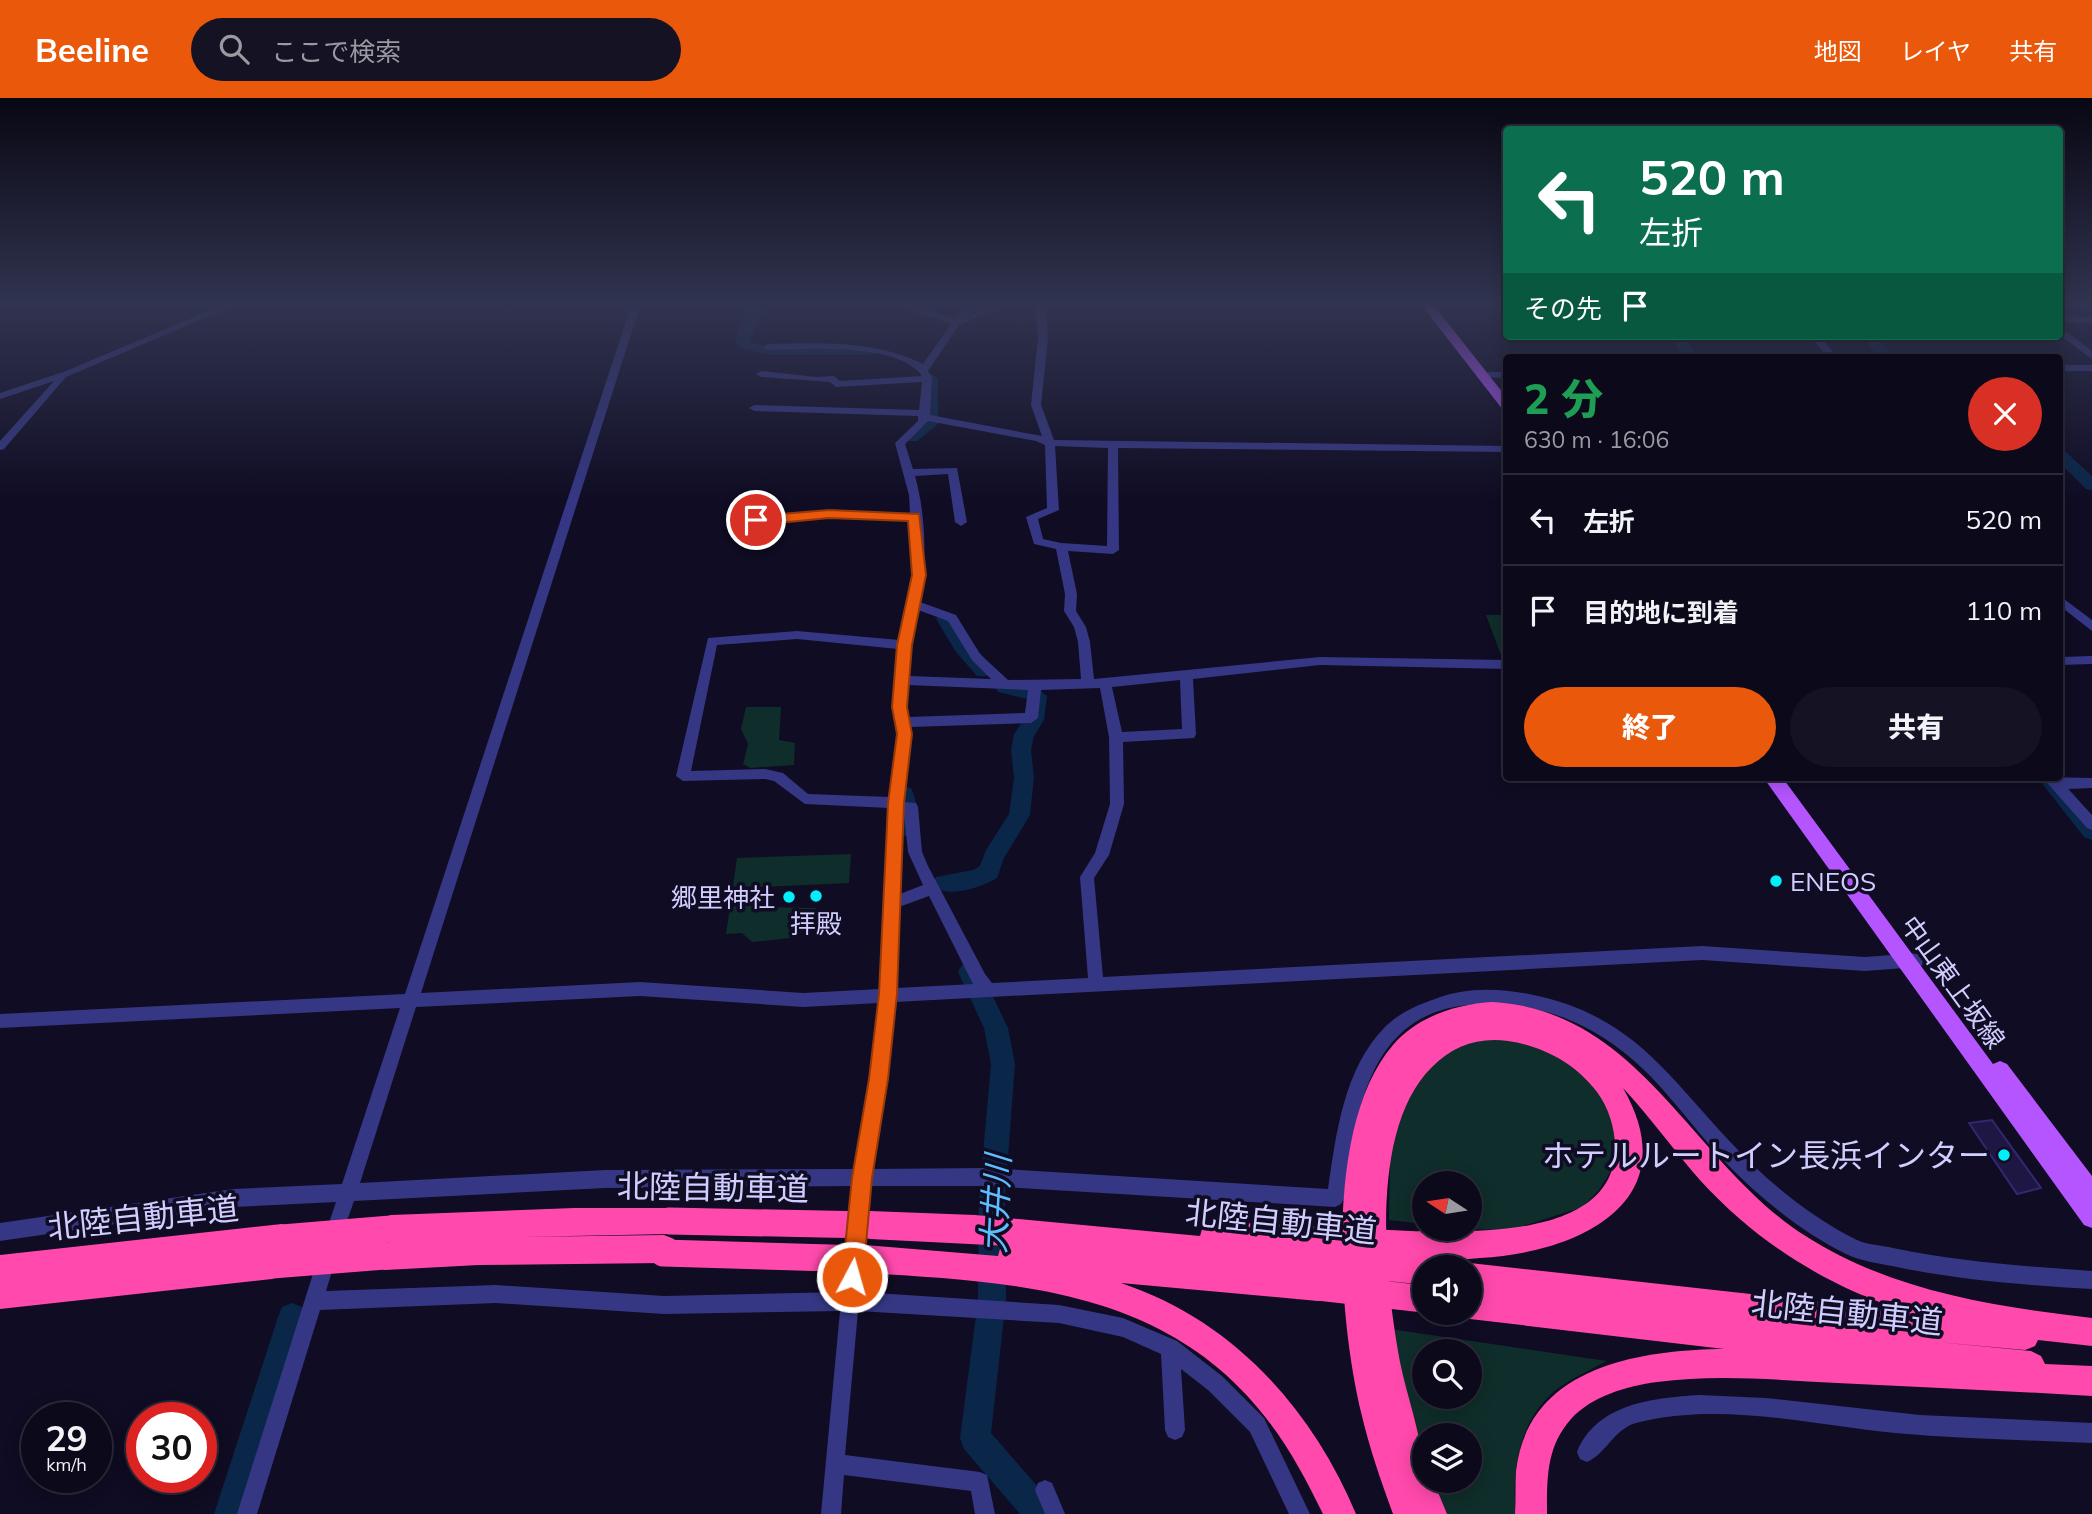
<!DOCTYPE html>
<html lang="ja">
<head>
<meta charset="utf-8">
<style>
  body { margin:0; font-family:Mulish,"Noto Sans JP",sans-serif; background:#141223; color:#f1f3f6; height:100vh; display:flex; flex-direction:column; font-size:26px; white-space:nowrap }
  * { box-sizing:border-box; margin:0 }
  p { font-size:23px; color:#9a9aa2 }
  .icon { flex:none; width:38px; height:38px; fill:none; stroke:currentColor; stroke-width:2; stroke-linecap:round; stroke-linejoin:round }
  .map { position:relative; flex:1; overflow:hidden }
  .drawer { position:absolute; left:1503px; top:256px; width:560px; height:427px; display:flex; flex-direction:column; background:#0b091a; border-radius:7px; box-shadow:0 4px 18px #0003,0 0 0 2px #2b2a39 }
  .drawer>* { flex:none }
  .top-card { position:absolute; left:1503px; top:28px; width:560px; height:214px; border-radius:7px; box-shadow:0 4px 18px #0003,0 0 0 2px #2b2a39; background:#0b6e4f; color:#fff; overflow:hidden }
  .needle { width:46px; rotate:282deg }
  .fabs { position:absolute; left:1412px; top:1073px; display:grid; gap:14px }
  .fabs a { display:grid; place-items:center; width:70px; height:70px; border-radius:50%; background:#0b091a; box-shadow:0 4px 18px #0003,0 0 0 2px #2b2a39; font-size:35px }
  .speed { position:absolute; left:21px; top:1304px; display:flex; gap:14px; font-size:35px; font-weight:700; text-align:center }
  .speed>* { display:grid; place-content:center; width:91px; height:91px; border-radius:50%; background:#0b091a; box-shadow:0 4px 18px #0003,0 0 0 2px #2b2a39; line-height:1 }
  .speed small { font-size:18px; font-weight:400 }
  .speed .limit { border:10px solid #d22; background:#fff; color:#111 }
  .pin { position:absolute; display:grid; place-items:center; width:60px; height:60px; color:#fff; margin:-30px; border:4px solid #fff; border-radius:50%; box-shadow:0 2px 7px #0007 }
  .me { position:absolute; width:77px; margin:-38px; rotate:6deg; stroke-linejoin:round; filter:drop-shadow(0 0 5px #0008) }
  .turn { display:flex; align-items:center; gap:24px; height:147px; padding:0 21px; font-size:32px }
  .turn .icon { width:91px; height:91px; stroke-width:2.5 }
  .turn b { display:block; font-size:49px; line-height:60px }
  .then { display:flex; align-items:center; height:66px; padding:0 21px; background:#0003; gap:14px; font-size:26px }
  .round { display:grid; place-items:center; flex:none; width:74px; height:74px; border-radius:37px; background:#141223 }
  .overview { display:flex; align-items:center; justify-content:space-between; height:119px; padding:0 21px }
  h1 { font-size:42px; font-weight:800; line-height:52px; color:#1e9e55 }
  .button { display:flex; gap:14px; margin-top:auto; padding:14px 21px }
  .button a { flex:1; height:80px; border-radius:42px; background:#ea580c; color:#fff; font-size:28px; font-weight:800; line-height:80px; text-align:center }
  .button a+a { background:#141223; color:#f1f3f6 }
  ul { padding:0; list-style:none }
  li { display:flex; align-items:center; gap:21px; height:91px; padding:0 21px; border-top:2px solid #2b2a39 }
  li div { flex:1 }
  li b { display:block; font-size:26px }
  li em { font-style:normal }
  header { display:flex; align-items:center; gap:42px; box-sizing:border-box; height:98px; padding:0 35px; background:#ea580c; color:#fff }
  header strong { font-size:33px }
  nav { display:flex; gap:38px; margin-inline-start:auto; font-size:24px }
  .search { width:490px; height:63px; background:#141223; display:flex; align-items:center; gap:18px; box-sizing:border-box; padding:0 24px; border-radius:38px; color:#9a9aa2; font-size:26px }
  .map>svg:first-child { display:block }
</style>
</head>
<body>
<header>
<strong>Beeline</strong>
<div class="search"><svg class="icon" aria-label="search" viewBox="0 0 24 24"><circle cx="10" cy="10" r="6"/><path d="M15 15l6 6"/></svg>ここで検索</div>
<nav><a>地図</a><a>レイヤ</a><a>共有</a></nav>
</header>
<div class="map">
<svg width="2092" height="1416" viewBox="0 0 2092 1416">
  <rect width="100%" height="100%" fill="#0f0c23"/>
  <path fill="#0f2d2a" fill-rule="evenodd" d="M1486,517H1507V560H1502Z
    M746,609H781L779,642L795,645L794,667L750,670L743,666L748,646L741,631Z
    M851,756L849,785L760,789L757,809L816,810L817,832L804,833L791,840L752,844L742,835L726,836L737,760Z
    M1476,940H1506L1547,950L1576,965L1613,1015L1616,1049L1611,1073L1599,1092L1583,1109L1511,1132L1463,1131L1470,1130V1085H1424V1126L1389,1122L1390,1063L1402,1011L1435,960Z
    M1390,1231L1607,1263C1592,1271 1575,1279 1560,1289C1520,1317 1511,1372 1516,1416H1443L1427,1383L1470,1382V1337H1424V1375L1408,1327ZM1424,1253H1470V1298H1424Z"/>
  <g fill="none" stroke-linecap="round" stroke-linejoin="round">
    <path fill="#0a2649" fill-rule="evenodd" d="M751,205H765L750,244L769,249H872L879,253L872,257H769L740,250L735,243Z
      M1670,238H1684L1697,259H1683Z
      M1861,238H1876L1894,259H1879Z
      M931,276L938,280V326L917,343H905L903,340L922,324L924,280Z
      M2060,352L2066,354L2092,378V392L2086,391L2060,365Z
      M945,515L951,517L994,573L991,578H977L956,554L936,521L939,517Z
      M1005,582L1036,589L1047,598L1044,622L1034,638L1031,652L1034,680L1030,717L1004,760L997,780C980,790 955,798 936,791L933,785L936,779L973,772L980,768L986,752L1009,716L1014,680L1011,652L1014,636L1024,621L1027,601L998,594L995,589L998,584Z
      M2037,679H2059L2092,718V742L2084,739Z
      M904,688L911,690C917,701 920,725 915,736L907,739L899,736C894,725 891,701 897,690Z
      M970,864L978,867L1008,930L1015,966L1005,1100L1006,1202L991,1335L1052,1405L1057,1416H1020L964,1351L960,1340L978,1202L979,1100L991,966L984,930L958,874L962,867Z
      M292,1205L302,1209L306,1219L246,1416H214L278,1219L282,1209Z"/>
  </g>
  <path fill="#1e1744" stroke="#322872" stroke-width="2" d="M1992,1022L2041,1090L2017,1096L1969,1025Z"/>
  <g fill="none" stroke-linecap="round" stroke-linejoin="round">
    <path fill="#353784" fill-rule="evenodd" d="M227,205H240L66,279L4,351L0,352V343L54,283L0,301V295L66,273Z
      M632,205H641L421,895L640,884L803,895L880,891L889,710L805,706L774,683L765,681L683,683L676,678L708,540L797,533L900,542L913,477L911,422L829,420L778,426L733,427L727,423L733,419L778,418L829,412L910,415L909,397L895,345L918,323V318L754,313L749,310L754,307L919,312L922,284L836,289L830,284L761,279L756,276L761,273L816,279L834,278L840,283L922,278C899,244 806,251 768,252L763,249L768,246C822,245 873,242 923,266L951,226L892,205H908L955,221L970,205H979L969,217L999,205H1012L959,227L928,273L932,279L930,317L1042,338L1031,307L1038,240L1035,205H1045L1048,240L1041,307L1054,342L1507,348V354L1118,350L1119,452L1113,456L1068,453L1077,496L1076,513L1086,529L1090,544L1094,581L1320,559L1507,562V571L1320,567L1193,581L1196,636L1194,640L1123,644L1124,706L1109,757L1094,780L1103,879L1702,848L1865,859L1918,855L1923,857L1926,862L1923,867L1918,869L1865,873L1702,862L895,904L887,981L872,1071L988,1070L1328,1091C1336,1036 1344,970 1385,929C1399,915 1417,907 1435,901C1464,889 1498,890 1529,896C1636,917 1669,981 1739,1053C1770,1086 1816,1122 1857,1142C1868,1147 1881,1147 1893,1150C1959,1164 2025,1168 2092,1173V1191C2024,1187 1958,1182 1892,1168C1876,1165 1861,1163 1846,1156C1803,1135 1761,1101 1728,1067C1702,1040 1680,1010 1655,983C1604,928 1535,897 1460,908C1365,922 1355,1023 1344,1100L1341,1106L1335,1109L988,1088H870L860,1194L1059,1207L1123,1220L1177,1243L1222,1278L1264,1320L1310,1416H1289L1250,1334L1208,1292L1181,1271L1185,1332L1182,1339L1175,1342L1168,1339L1165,1332L1161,1256L1123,1239L1059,1225L858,1213L845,1357L980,1374L987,1377L995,1416H975L971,1393L844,1377L841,1416H821L840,1213L664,1216L496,1205L320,1212L257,1416H237L318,1160L321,1154L327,1151L333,1154L336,1160L326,1193L496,1187L664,1198L842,1194L852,1088L605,1090L354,1103L340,1143L334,1146L328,1143L325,1137L336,1104L233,1109L0,1143V1125L233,1091L342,1086L400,910L0,930V916L405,896ZM928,323L1036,343L1045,347L1047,410L1026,419L1034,446L1056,451L1065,496L1064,513L1074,529L1078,544L1081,581L1008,582L980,556L956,517L920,504C927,464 926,417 915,378L948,376L955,424L961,428L967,424L957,370L913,371L905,346ZM1055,348L1108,350L1107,448L1061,445L1043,441L1038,421L1059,412ZM918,512L948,523L972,562L991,581L909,578L911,547ZM797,541L898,551L893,609L897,636L890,699L808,696L783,675L765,671L691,673L717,547ZM1180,582L1182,631L1122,634L1112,589ZM908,587L1028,592L1025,615L908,619ZM1100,590L1109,639L1110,706L1095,755L1080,779L1088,880L992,885L985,876L928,768L922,754L918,709L916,705L903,704L910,629L1031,625L1038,620L1041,592ZM903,715H904L908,754L923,787L900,796ZM929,798L973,886H974L896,890L899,809ZM640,898L803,909L879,905L871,981L855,1071L605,1072L360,1085L416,909Z
      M2060,205H2092V210H2060Z
      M2060,218L2092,219V225L2060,224Z
      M2060,229L2092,253V261L2060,237Z
      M1809,238H1819L1838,259H1828Z
      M2060,267H2092V273H2060Z
      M1482,274H1507V280L1479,279L1477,277Z
      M2060,498L2092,522V533L2060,508Z
      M2092,558V566L2060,567V559Z
      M2042,679L2092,680V690L2068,691L2092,717V732L2087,730Z
      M1699,1297L1766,1300L1920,1317L2092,1325V1345C2026,1342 1961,1341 1895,1335C1811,1327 1720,1303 1636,1325C1614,1331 1606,1356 1587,1364L1580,1361L1577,1354C1597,1305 1654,1300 1699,1297Z
      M1045,1382L1052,1385L1065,1416H1045L1035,1392L1038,1385Z"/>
    <path fill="#b455ff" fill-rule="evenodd" d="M1420,205H1432L1507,300V313L1503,312Z
      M1763,679H1782L1993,966L2000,963L2007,966L2092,1078V1130L2084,1127Z"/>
    <path fill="#ff49ac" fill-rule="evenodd" d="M1493,904C1641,913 1692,1065 1804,1137C1891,1193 1991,1208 2092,1220V1248L2038,1242L2035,1248L2025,1252L1937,1244L2031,1253L2041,1258L2045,1266L2092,1268V1298C2007,1293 1922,1289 1837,1285C1777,1282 1717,1276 1657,1284C1627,1288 1592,1298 1571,1321C1546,1349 1547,1381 1547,1416H1515C1516,1402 1515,1387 1516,1373C1528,1268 1640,1252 1724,1251L1470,1221L1459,1214H1470V1169H1461L1470,1165L1905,1213C1826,1188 1755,1143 1699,1081C1673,1051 1650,1019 1623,990C1689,1105 1576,1155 1480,1160C1458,1162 1430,1165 1410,1157L1406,1147L1410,1137L1420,1133C1479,1134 1611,1138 1615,1054C1616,1033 1609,1010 1597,994C1575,965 1543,948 1508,943C1478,939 1453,948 1432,969C1368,1032 1385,1183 1400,1264C1408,1303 1424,1343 1424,1382H1433L1447,1416H1393C1381,1383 1369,1349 1361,1314C1338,1219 1324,1026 1393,947C1418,918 1457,906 1493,904Z
      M574,1110H669L679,1113L682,1123L679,1133L669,1136L521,1139L664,1137L674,1141L678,1151L674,1161L664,1165L479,1167L385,1172L375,1168L371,1158L375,1148L390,1144L381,1141L377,1131L381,1121L391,1117Z
      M870,1113L975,1117L1200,1138L1203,1128L1213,1124L1316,1128L1326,1132L1330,1142L1325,1152L1330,1162L1326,1172L1318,1175L1328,1179L1332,1189L1328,1199L1318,1203L1121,1185C1232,1222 1311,1309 1356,1416H1323C1307,1383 1289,1349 1266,1320C1166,1191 1015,1184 865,1175L855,1171L851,1161L855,1151L865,1147L998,1158L1000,1151L1009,1148L870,1141L860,1137L856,1127L860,1117Z
      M282,1126L292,1130L296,1140L292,1150L275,1154L282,1157L286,1167L282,1177L272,1181L0,1211V1157Z"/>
    <path stroke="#ff49ac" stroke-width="27" d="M669,1123L870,1127
      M282,1140L391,1131
      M1316,1142L1420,1147
      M663,1155L865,1161
      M1316,1162L1423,1173
      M272,1167L385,1158
      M1318,1189L1424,1201"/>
  </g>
  <linearGradient id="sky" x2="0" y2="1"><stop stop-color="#080713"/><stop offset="0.51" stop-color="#313450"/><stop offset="1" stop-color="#313450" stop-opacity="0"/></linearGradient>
  <rect width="2092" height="404" fill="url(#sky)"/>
  <path fill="#ea580c" stroke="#983908" stroke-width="2" d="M829,412L919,416L926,477L912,547L907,609L912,636L904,705L897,896L888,981L872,1080L863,1179L860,1186L852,1189L845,1186L842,1179L852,1080L869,981L879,896L888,705L897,636L892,609L897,547L912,477L908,423L829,420L756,427L749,422L756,418Z"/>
  <g fill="#00f0f9" stroke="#0f0c23" stroke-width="2.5">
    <circle cx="1776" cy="783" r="7"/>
    <circle cx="816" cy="798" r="7"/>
    <circle cx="789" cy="799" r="7"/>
    <circle cx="2004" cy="1057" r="7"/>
  </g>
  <g text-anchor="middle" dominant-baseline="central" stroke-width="7" stroke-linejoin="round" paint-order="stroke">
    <g font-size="26" fill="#d0ceff" stroke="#0f0c23" text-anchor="start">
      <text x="1790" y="783">ENEOS</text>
      <text x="775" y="799" text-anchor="end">郷里神社</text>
      <text x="816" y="825" text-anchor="middle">拝殿</text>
    </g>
    <g font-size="26" fill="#d0ceff" stroke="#0f0c23">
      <text transform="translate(1953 884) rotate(54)">中山東上坂線</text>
    </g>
    <g font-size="32" fill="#d0ceff" stroke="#0f0c23" text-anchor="end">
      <text x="1990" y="1057">ホテルルートイン長浜インター</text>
    </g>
    <g font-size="32" fill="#d0ceff" stroke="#0f0c23">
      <text transform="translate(713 1089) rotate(1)">北陸自動車道</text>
      <text transform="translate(143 1119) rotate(-6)">北陸自動車道</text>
      <text transform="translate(1281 1123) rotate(6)">北陸自動車道</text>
      <text transform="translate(1847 1214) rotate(6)">北陸自動車道</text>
    </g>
    <g font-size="33" font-style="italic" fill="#5cbeff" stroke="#0f0c23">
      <text transform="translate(995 1106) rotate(-87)">大井川</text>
    </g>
  </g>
</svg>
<div class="fabs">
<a><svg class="needle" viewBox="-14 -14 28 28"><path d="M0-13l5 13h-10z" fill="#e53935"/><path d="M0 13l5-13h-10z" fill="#9a9aa2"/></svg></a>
<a><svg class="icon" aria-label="sound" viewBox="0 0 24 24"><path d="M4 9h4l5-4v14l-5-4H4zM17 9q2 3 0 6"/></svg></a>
<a><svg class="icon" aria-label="search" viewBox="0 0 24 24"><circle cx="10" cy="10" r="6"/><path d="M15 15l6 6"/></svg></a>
<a><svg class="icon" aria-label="layers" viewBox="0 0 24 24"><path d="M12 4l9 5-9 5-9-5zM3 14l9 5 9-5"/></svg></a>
</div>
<div class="speed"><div>29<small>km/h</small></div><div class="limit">30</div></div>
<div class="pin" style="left:756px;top:422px;background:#d93025"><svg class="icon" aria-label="arrive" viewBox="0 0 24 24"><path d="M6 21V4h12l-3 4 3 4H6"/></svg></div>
<svg class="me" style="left:852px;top:1179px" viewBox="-20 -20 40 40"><circle r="17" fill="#ea580c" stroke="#fff" stroke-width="3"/><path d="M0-11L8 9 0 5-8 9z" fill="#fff"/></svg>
<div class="top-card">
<div class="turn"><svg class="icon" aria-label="left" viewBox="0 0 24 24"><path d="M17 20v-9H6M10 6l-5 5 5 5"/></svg><div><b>520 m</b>左折</div></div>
<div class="then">その先<svg class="icon" aria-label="arrive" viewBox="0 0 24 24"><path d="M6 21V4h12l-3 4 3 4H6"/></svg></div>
</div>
<section class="drawer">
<div class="overview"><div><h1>2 分</h1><p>630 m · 16:06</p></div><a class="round" style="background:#d93025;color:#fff"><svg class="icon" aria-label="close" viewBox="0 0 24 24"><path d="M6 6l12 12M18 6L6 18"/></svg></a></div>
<ul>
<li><svg class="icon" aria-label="left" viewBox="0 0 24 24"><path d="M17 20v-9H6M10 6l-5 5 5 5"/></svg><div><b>左折</b></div><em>520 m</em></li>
<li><svg class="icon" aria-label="arrive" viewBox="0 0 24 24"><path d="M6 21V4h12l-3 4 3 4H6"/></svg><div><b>目的地に到着</b></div><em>110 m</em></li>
</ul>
<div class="button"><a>終了</a><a>共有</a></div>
</section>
</div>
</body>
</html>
